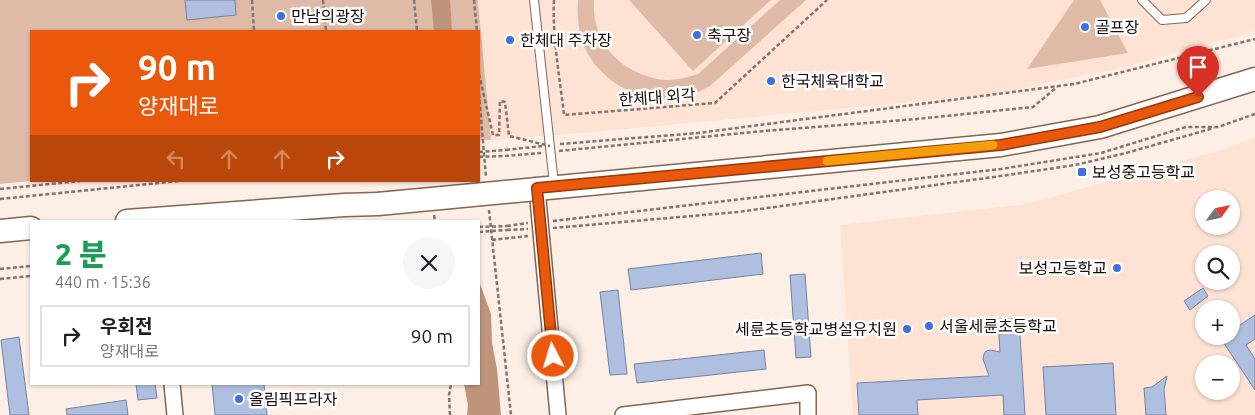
<!DOCTYPE html>
<html lang="ko">
<head>
<meta charset="utf-8">
<style>
  body { margin:0; font-family:Ubuntu,"Noto Sans KR",sans-serif; background:#f6f6f6; color:#202124; height:100vh; display:flex; flex-direction:column; font-size:19px; white-space:nowrap }
  * { box-sizing:border-box; margin:0 }
  p { font-size:16px; color:#757577 }
  .icon { flex:none; width:28px; height:28px; fill:none; stroke:currentColor; stroke-width:2; stroke-linecap:round; stroke-linejoin:round }
  .map { position:relative; flex:1; overflow:hidden }
  .sheet { position:absolute; left:30px; top:220px; width:450px; height:165px; display:flex; flex-direction:column; background:#fff; border-radius:0px; box-shadow:0 1px 4px #0004 }
  .sheet>* { flex:none }
  .hud { position:absolute; left:30px; top:30px; width:450px; height:152px; border-radius:0px; box-shadow:0 1px 4px #0004; background:#ea580c; color:#fff; overflow:hidden }
  .needle { width:32px; rotate:57deg }
  .controls { position:absolute; left:1195px; top:190px; display:grid; gap:10px }
  .controls a { display:grid; place-items:center; width:45px; height:45px; border-radius:50%; background:#fff; box-shadow:0 1px 4px #0004; font-size:25px }
  .pin { position:absolute; display:grid; place-items:center; width:42px; height:42px; color:#fff; margin:-51px -21px; border-radius:50% 50% 50% 0; rotate:-45deg; box-shadow:0 0 5px #0007 }
  .pin .icon { rotate:45deg }
  .me { position:absolute; width:55px; margin:-28px; rotate:355deg; stroke-linejoin:round; filter:drop-shadow(0 0 4px #0008) }
  .turn { display:flex; align-items:center; gap:18px; height:105px; padding:0 25px; font-size:22px }
  .turn .icon { width:65px; height:65px; stroke-width:2.5 }
  .turn b { display:block; font-size:35px; line-height:42px }
  .lanes { display:flex; align-items:center; height:48px; padding:0 25px; background:#0003; justify-content:center; gap:25px; direction:ltr }
  .lanes .off { opacity:.35 }
  .round { display:grid; place-items:center; flex:none; width:52px; height:52px; border-radius:26px; background:#f6f6f6 }
  .head { display:flex; align-items:center; justify-content:space-between; height:85px; padding:0 25px }
  h1 { font-size:30px; font-weight:800; line-height:38px; color:#1e9e55 }
  ul { padding:0; list-style:none }
  li { display:flex; align-items:center; gap:15px; height:62px; margin:0 10px 8px; padding:0 15px; border:2px solid #e0e0e0; border-radius:0px }
  li div { flex:1 }
  li b { display:block; font-size:19px }
  li em { font-style:normal }
  .map>svg:first-child { display:block }
</style>
</head>
<body>
<div class="map">
<svg width="1255" height="415" viewBox="0 0 1255 415">
  <rect width="100%" height="100%" fill="#feefe6"/>
  <path fill="#fee3d4" fill-rule="evenodd" d="M478,0H1255V31L1126,67L986,95L582,133L491,140Z
    M1255,137V415H853L840,225L1026,204L1225,149ZM1204,199H1231V226H1204ZM1204,254H1231V281H1204ZM1204,309H1231V336H1204ZM1204,364H1231V391H1204Z"/>
  <path fill="#dfbba7" d="M0,0H478L491,140H479V31H31V181L0,184Z
    M578,0H594C592,34 609,61 641,74C650,77 658,80 667,80C678,80 688,77 698,74L780,0H806L710,86C698,92 687,98 674,99C634,102 593,77 581,38C578,25 577,13 578,0Z
    M629,0H771L693,71Z
    M1074,0H1100L1128,53L1027,69Z"/>
  <path fill="#bf947b" d="M431,0H450L452,31H434Z
    M479,281L491,314L492,343L497,369L501,415H467L468,405L464,384H479Z"/>
  <path fill="#aebfdf" stroke="#7383a1" d="M185,0H235L236,15L187,20Z
    M761,253L763,274L631,290L628,269Z
    M805,274L811,357L796,358L790,275Z
    M1203,288L1208,296L1190,310L1184,301Z
    M618,290L627,374L610,375L600,292Z
    M1255,315V339L1246,345L1255,359V390L1219,336H1231V331Z
    M1019,318L1025,415H1004L1003,395L917,400L918,415H859L857,383L989,376L983,359L984,354L986,351L990,350L1000,352L998,319Z
    M19,337L29,415H10L1,340Z
    M764,350L766,369L637,383L634,364Z
    M1113,363L1116,415H1046L1043,367Z
    M1167,376L1164,389L1166,415H1146L1144,388L1152,387Z
    M136,384H155L157,398L138,400Z
    M212,384H264L267,415H215Z
    M126,400L128,415H67L66,409Z"/>
  <g fill="none" stroke-linecap="round" stroke-linejoin="round">
    <g stroke="#846452" stroke-width="10">
      <path id="service" d="M534,0L554,184
        M1142,0L1162,20L1186,18L1206,0"/>
    </g>
    <g stroke="#846452" stroke-width="18">
      <path id="minor" d="M537,189L558,415
        M172,384L175,415
        M623,415L808,393V415"/>
    </g>
    <g stroke="#846452" stroke-width="25">
      <path id="primary" d="M537,189L1001,145L1100,127L1255,79
        M127,221L344,205L378,204
        M0,231L31,228"/>
    </g>
    <path stroke="#82756d" stroke-width="2.5" stroke-dasharray="4 2.5" stroke-linecap="butt" d="M252,0L254,31
      M323,0L326,31
      M414,0L417,31
      M474,0L477,31
      M554,0C552,36 560,79 564,115L715,103L827,0
      M479,94L486,177
      M560,144L698,133L1074,84L1255,39
      M506,150L542,146
      M559,151L764,131L917,119L1033,107L1057,87
      M505,156L541,153
      M0,189L80,181
      M0,199L179,181
      M489,210L511,415
      M434,215L435,221
      M553,221L1001,169L1101,153L1186,127H1218L1255,114
      M507,226L528,223
      M553,228L738,212L1008,175L1075,165L1126,153L1214,128
      M507,230L528,229
      M492,240L528,236
      M0,269L31,266
      M0,279L31,276
      M450,415L449,395L451,384"/>
    <use href="#service" stroke="#fff" stroke-width="8"/>
    <use href="#minor" stroke="#fff" stroke-width="15"/>
    <use href="#primary" stroke="#fff" stroke-width="22"/>
    <g stroke="#846452" stroke-width="25" stroke-linecap="butt">
      <path id="primary-bridge" d="M378,204L537,189"/>
    </g>
    <path stroke="#82756d" stroke-width="2.5" stroke-dasharray="4 2.5" stroke-linecap="butt" d="M479,74L493,135H499L500,101L505,102L509,136L550,146
      M479,152L506,150
      M479,157L505,156
      M479,227L507,226
      M479,232L507,230"/>
    <use href="#primary-bridge" stroke="#fff" stroke-width="22"/>
  </g>
  <g fill="none" stroke-linecap="round" stroke-linejoin="round">
    <g stroke="#983908" stroke-width="12">
      <path id="route" d="M553,356L537,188L1001,145L1100,127L1198,97"/>
    </g>
    <use href="#route" stroke="#ea580c" stroke-width="9"/>
    <path stroke="#f59e0b" stroke-width="9" d="M827,161L993,145"/>
  </g>
  <g fill="#3f70e1" stroke="#fff" stroke-width="2">
    <circle cx="281" cy="16" r="5"/>
    <circle cx="1085" cy="27" r="5"/>
    <circle cx="697" cy="35" r="5"/>
    <circle cx="510" cy="40" r="5"/>
    <circle cx="771" cy="81" r="5"/>
    <rect x="1077" y="167" width="10" height="10" rx="2.5"/>
    <circle cx="1117" cy="268" r="5"/>
    <circle cx="929" cy="326" r="5"/>
    <circle cx="907" cy="329" r="5"/>
    <circle cx="239" cy="399" r="5"/>
  </g>
  <g text-anchor="middle" dominant-baseline="central" stroke-width="5" stroke-linejoin="round" paint-order="stroke">
    <g font-size="16" fill="#170c05" stroke="#fff" text-anchor="start">
      <text x="291" y="16">만남의광장</text>
      <text x="1095" y="27">골프장</text>
      <text x="707" y="35">축구장</text>
      <text x="520" y="40">한체대 주차장</text>
      <text x="781" y="81">한국체육대학교</text>
      <text x="1092" y="172">보성중고등학교</text>
      <text x="1107" y="268" text-anchor="end">보성고등학교</text>
      <text x="939" y="326">서울세륜초등학교</text>
      <text x="897" y="329" text-anchor="end">세륜초등학교병설유치원</text>
      <text x="249" y="399">올림픽프라자</text>
    </g>
    <g font-size="16" fill="#170c05" stroke="#fff">
      <text transform="translate(657 97) rotate(-4)">한체대 외각</text>
    </g>
  </g>
</svg>
<div class="controls">
<a><svg class="needle" viewBox="-14 -14 28 28"><path d="M0-13l5 13h-10z" fill="#e53935"/><path d="M0 13l5-13h-10z" fill="#757577"/></svg></a>
<a><svg class="icon" aria-label="search" viewBox="0 0 24 24"><circle cx="10" cy="10" r="6"/><path d="M15 15l6 6"/></svg></a>
<a>+</a>
<a>−</a>
</div>
<div class="pin" style="left:1198px;top:97px;background:#d93025"><svg class="icon" aria-label="arrive" viewBox="0 0 24 24"><path d="M6 21V4h12l-3 4 3 4H6"/></svg></div>
<svg class="me" style="left:553px;top:356px" viewBox="-20 -20 40 40"><circle r="17" fill="#ea580c" stroke="#fff" stroke-width="3"/><path d="M0-11L8 9 0 5-8 9z" fill="#fff"/></svg>
<div class="hud">
<div class="turn"><svg class="icon" aria-label="right" viewBox="0 0 24 24"><path d="M7 20v-9h11M14 6l5 5-5 5"/></svg><div><b>90 m</b>양재대로</div></div>
<div class="lanes"><svg class="icon off" aria-label="left" viewBox="0 0 24 24"><path d="M17 20v-9H6M10 6l-5 5 5 5"/></svg><svg class="icon off" aria-label="ahead" viewBox="0 0 24 24"><path d="M12 20V5M6 11l6-6 6 6"/></svg><svg class="icon off" aria-label="ahead" viewBox="0 0 24 24"><path d="M12 20V5M6 11l6-6 6 6"/></svg><svg class="icon" aria-label="right" viewBox="0 0 24 24"><path d="M7 20v-9h11M14 6l5 5-5 5"/></svg></div>
</div>
<section class="sheet">
<div class="head"><div><h1>2 분</h1><p>440 m · 15:36</p></div><a class="round"><svg class="icon" aria-label="close" viewBox="0 0 24 24"><path d="M6 6l12 12M18 6L6 18"/></svg></a></div>
<ul>
<li><svg class="icon" aria-label="right" viewBox="0 0 24 24"><path d="M7 20v-9h11M14 6l5 5-5 5"/></svg><div><b>우회전</b><p>양재대로</p></div><em>90 m</em></li>
</ul>
</section>
</div>
</body>
</html>
